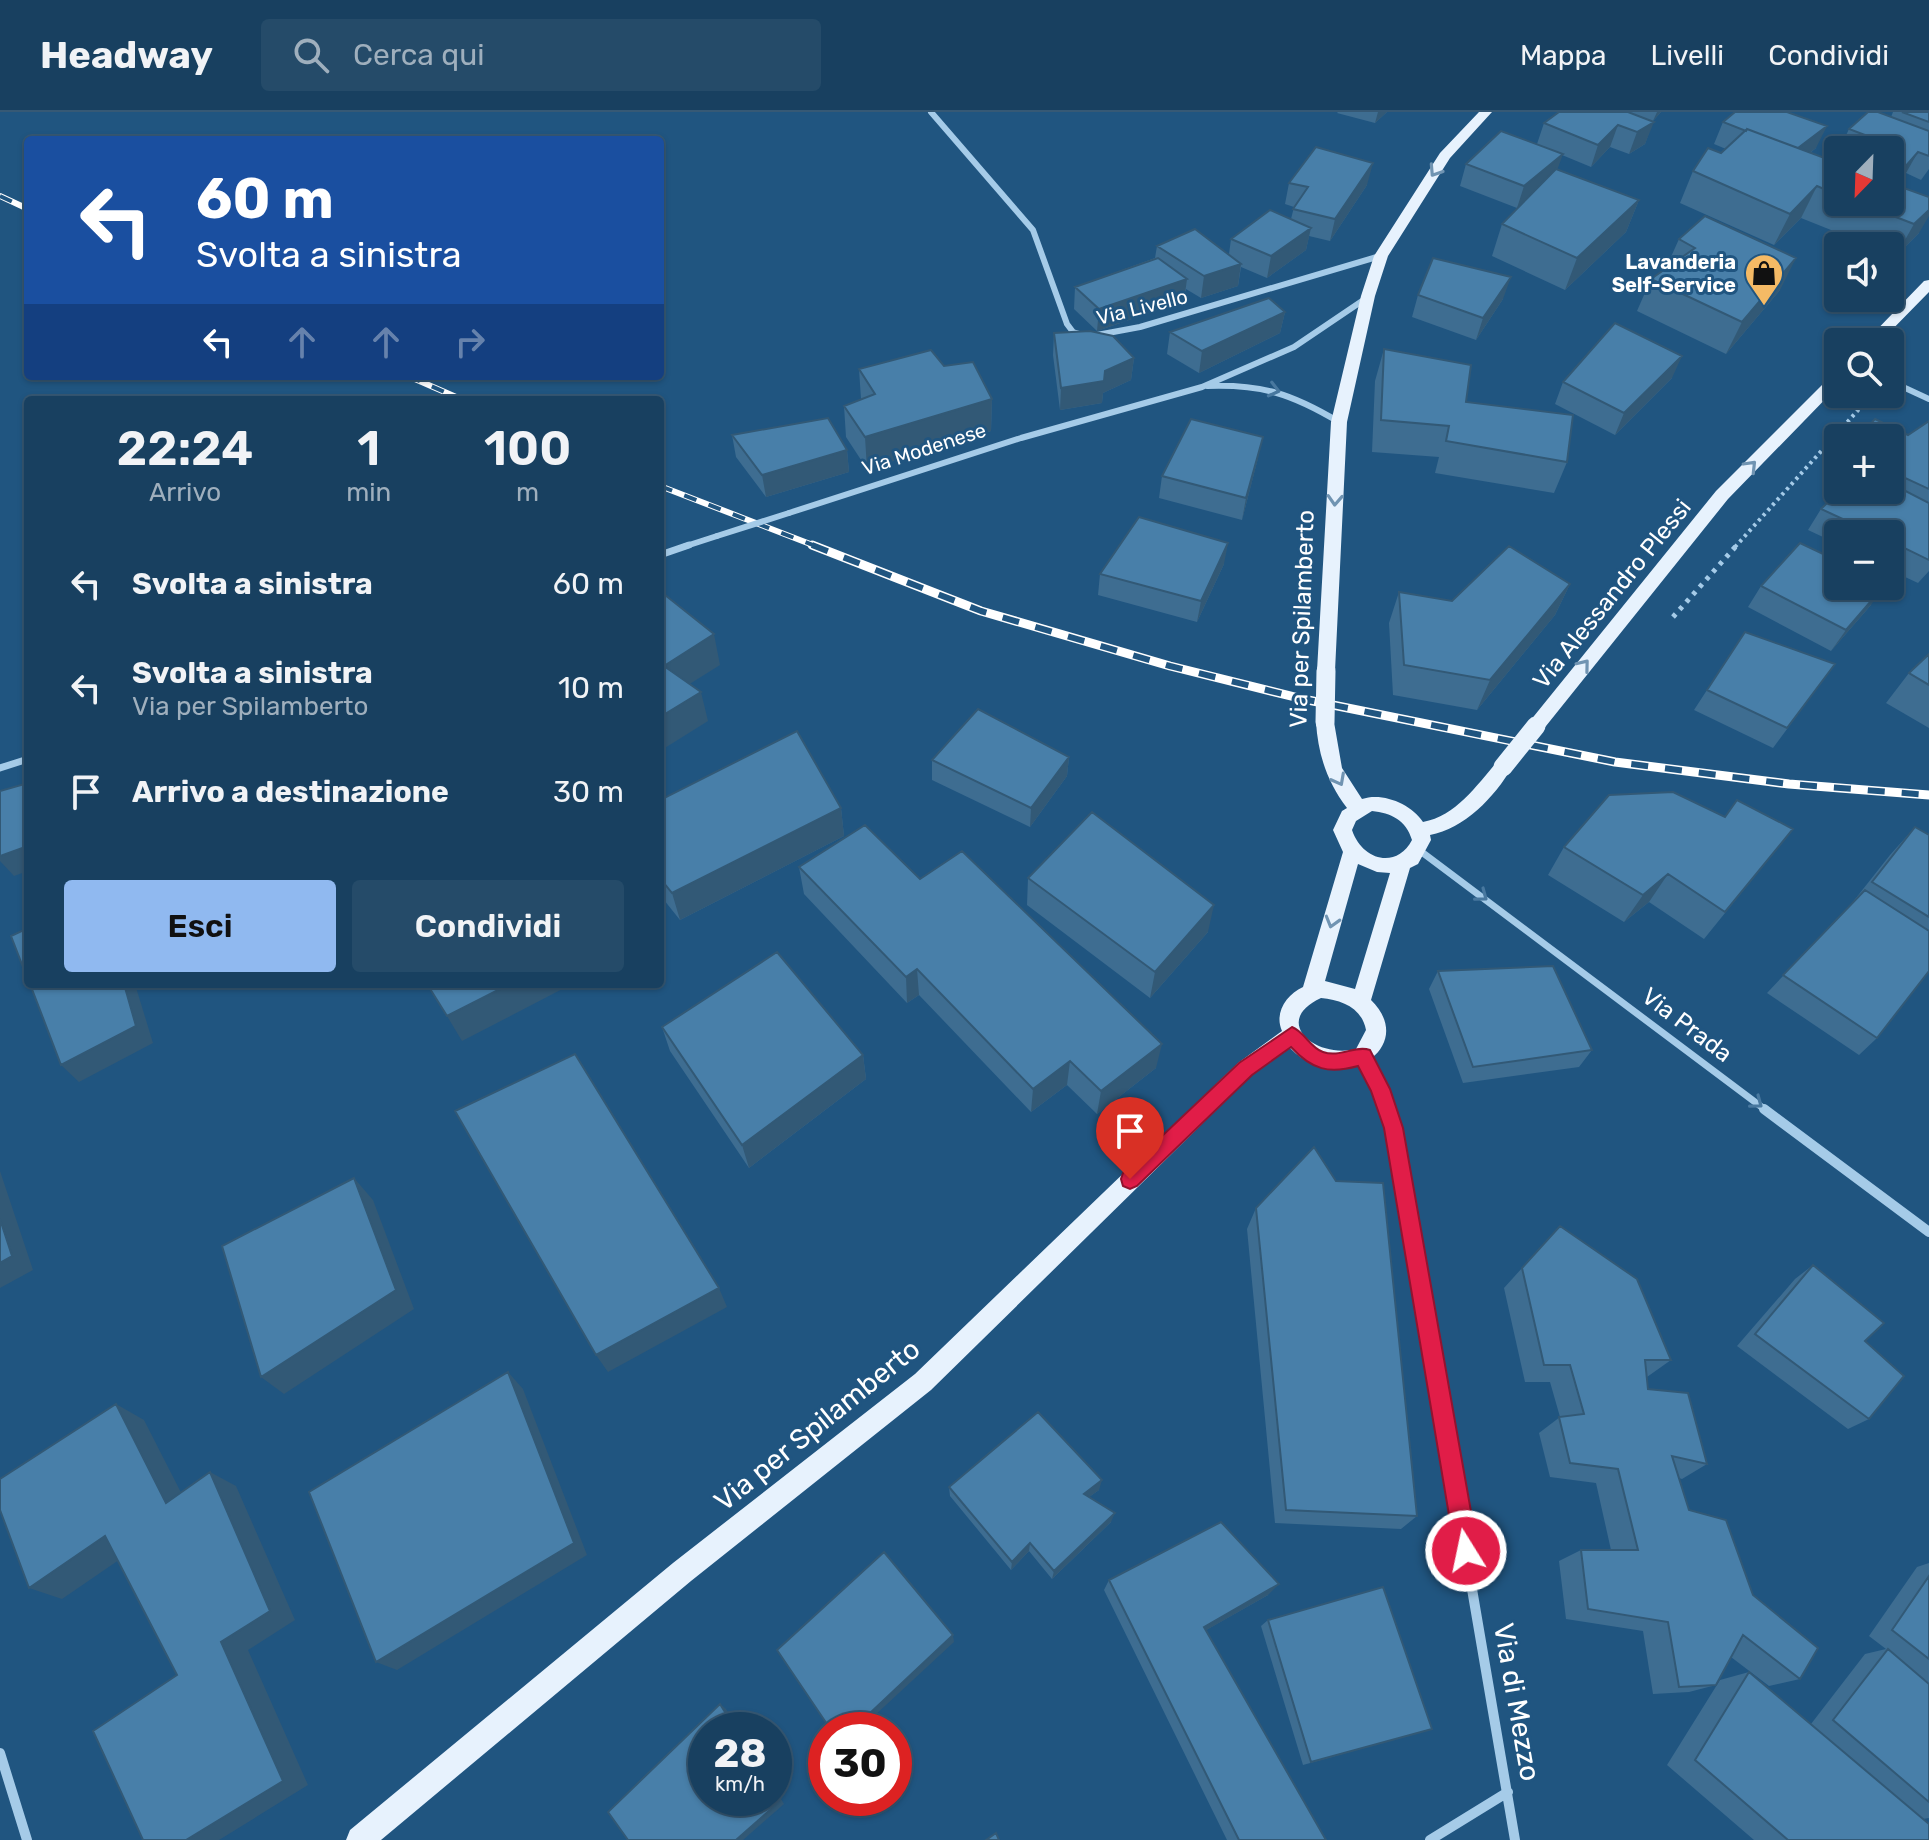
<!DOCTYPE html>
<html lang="it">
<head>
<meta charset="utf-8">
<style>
  body { margin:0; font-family:Rubik,sans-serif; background:#254b69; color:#f1f3f6; height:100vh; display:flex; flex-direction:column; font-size:30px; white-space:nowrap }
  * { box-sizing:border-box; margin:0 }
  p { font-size:26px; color:#9fafbd }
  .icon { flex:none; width:44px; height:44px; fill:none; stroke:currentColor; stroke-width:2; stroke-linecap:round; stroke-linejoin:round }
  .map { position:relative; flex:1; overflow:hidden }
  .panel { position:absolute; left:24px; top:284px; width:640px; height:592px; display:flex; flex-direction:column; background:#184060; border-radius:8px; box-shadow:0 2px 6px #0004,0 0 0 2px #365975 }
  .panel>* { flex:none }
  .banner { position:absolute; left:24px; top:24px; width:640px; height:244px; border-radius:8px; box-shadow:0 2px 6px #0004,0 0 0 2px #365975; background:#1a4fa0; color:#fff; overflow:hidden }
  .needle { width:52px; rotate:203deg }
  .controls { position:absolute; left:1824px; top:24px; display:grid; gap:16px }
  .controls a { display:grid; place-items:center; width:80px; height:80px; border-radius:8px; background:#184060; box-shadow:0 2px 6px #0004,0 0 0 2px #365975; font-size:40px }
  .speed { position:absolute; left:688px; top:1600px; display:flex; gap:16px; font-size:40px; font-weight:700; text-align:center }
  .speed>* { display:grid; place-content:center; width:104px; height:104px; border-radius:50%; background:#184060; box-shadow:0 2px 6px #0004,0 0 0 2px #365975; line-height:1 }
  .speed small { font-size:20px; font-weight:400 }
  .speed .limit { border:12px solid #d22; background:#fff; color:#111 }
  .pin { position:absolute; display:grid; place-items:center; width:68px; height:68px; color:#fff; margin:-82px -34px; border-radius:50% 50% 50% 0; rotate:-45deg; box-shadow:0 0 8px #0007 }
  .pin .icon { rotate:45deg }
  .me { position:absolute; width:88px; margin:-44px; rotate:350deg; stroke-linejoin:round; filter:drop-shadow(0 0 6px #0008) }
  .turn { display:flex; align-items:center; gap:28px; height:168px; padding:0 40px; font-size:36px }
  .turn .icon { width:104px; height:104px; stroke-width:2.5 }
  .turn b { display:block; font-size:56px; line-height:68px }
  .lanes { display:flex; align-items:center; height:76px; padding:0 40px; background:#0003; justify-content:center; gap:40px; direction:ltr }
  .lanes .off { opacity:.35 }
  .eta { display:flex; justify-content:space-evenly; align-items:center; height:136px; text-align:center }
  .eta b { font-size:48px; font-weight:600; line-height:56px }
  .action { display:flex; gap:16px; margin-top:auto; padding:16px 40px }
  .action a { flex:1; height:92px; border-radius:8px; background:#90b9f0; color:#111; font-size:32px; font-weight:600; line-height:92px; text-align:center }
  .action a+a { background:#254b69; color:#f1f3f6 }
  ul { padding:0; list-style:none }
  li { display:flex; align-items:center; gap:24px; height:104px; padding:0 40px }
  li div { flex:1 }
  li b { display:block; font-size:30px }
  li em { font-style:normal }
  header { display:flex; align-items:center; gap:48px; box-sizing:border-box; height:112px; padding:0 40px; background:#184060; border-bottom:2px solid #365975 }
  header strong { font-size:38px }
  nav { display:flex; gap:44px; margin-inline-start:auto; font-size:28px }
  .search { width:560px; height:72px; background:#254b69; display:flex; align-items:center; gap:20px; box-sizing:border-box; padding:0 28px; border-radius:8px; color:#9fafbd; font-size:30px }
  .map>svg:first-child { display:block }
</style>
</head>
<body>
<header>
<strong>Headway</strong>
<div class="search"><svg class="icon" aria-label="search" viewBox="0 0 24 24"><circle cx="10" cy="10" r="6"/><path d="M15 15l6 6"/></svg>Cerca qui</div>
<nav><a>Mappa</a><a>Livelli</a><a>Condividi</a></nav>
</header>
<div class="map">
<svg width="1929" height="1728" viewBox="0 0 1929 1728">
  <rect width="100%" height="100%" fill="#205580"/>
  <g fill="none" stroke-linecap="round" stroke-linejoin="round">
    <path stroke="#a5cbe8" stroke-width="4" stroke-dasharray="3 4" stroke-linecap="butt" d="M1735,435L1869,286"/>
    <path stroke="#a5cbe8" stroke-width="5" stroke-dasharray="4 6" stroke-linecap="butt" d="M1673,505L1737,433"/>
    <path stroke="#a5cbe8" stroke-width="6" d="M931,0L1033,118L1067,212L1073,220L1083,223
      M1097,223L1140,215L1380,144
      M1890,269L1929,287
      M1207,274C1262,272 1292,282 1339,310
      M789,401L1021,326L1202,275L1294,235L1368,185
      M683,435L717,424"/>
    <path stroke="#a5cbe8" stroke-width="7" d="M660,443L689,433
      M0,656L28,647
      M1419,738L1767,999
      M1363,944L1387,999"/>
    <path stroke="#a5cbe8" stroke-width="10" d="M1387,997L1393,1016L1515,1728
      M1764,997L1929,1120
      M0,1641L27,1728
      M1430,1728L1508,1680"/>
    <path fill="#e7f2fd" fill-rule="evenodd" d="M1479,0H1492L1450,46L1388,144L1375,184L1347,310L1335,559L1326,565L1317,559L1331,310L1361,184L1374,144L1440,41Z
      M1929,168V180L1880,230H1865L1924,169Z
      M1838,260V274L1728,387L1542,619H1530L1527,614L1530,609L1716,379L1833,262Z
      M1325,603L1334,610L1342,656L1362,687C1383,680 1411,692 1423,710C1456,704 1476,674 1497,650H1509L1512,655C1495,685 1464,717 1430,723L1431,728L1418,752L1410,756L1371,888C1420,936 1339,987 1290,936L1252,963L931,1278L691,1469L381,1728H346L350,1718L673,1451L915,1262L1238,951L1282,919C1274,901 1286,883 1303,875L1343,740L1333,718L1342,699L1347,696C1327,670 1318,642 1316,610ZM1372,699C1391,701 1406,708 1412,728C1396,758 1362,748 1352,718L1356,709ZM1358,752L1377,760L1390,761L1355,877L1325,869ZM1321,886C1342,888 1362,896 1366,918L1356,937C1315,947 1271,909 1321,886Z"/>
    <g stroke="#fff" stroke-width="6">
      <path id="rail-far1" d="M0,84L28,97
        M408,264L463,288
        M660,374L818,435"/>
    </g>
    <g stroke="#fff" stroke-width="9">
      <path id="rail" d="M812,433L981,499L1170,554L1303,587L1615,650L1789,672L1929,683"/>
    </g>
    <use href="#rail-far1" stroke="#205580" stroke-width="4" stroke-dasharray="13" stroke-linecap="butt"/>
    <use href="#rail" stroke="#205580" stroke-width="6" stroke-dasharray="17" stroke-linecap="butt"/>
    <path stroke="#a5cbe8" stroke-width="6" d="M717,424L789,401"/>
    <path stroke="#e7f2fd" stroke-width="19" d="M1325,610L1326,559
      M1503,655L1536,614"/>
  </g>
  <path fill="#3e6d91" d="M1338,0H1387L1375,11L1337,1Z
    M1559,0H1661L1653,9L1645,32L1629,42L1610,35L1591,55L1562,43L1557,57L1639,88L1626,120L1565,178L1492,144L1502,112L1523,91L1517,96L1460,74L1466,52L1537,32L1544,11Z
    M1893,0H1929V57L1921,68L1906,61L1896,73L1919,121L1896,144L1890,142V134H1871L1801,106L1774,133L1680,91L1693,59L1726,37L1714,32L1723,10L1816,36L1810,41L1838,51V90H1890V38H1839L1849,17L1891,5Z
    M1289,71L1367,73L1330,129L1309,124L1306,138L1267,166L1241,155L1238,174L1201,186L1186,177L1184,189L1097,219L1074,197L1075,175L1155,146L1157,134L1229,142L1231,127L1291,107L1294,95L1285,92Z
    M1679,127L1780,178L1726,242L1637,199L1651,167L1666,156Z
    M1418,183L1503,187L1476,228L1412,205Z
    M1285,200L1280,221L1199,261L1167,242L1170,220Z
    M1054,221L1134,246L1131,268L1103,281L1102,291L1060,298L1053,243Z
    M1384,237L1466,290L1567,350L1554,381L1435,361L1439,345L1372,340L1375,269Z
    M944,254L992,287L991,319L867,357L846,325L844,294L861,287L859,257Z
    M1672,266L1615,323L1555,292L1563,270Z
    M1929,309V459L1918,471L1890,458V422H1838V432L1808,418L1821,397L1890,378V326L1908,323Z
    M732,323L847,338L849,360L766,385L736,345Z
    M1258,346L1242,408L1159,386L1162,364Z
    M1838,350V363L1832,361Z
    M1224,452L1197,510L1098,483L1100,462Z
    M1570,472L1555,503L1477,598L1393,583L1389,511L1399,480L1452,489Z
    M1761,474L1871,493L1831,539L1748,495Z
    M1929,542V616L1886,591L1909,561Z
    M1835,552L1773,636L1694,598L1707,578Z
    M1069,645L1067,664L1030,715L932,668V648Z
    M660,688L841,696L844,724L680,808L660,783Z
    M1725,705L1793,717L1704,827L1649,790L1624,810L1548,763L1564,735Z
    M1915,715L1929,723V859L1877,926L1859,943L1767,881L1852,791L1890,743Z
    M799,755L920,767L1156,956L1097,1002L1067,973L1031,1000L919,883L907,891L804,782Z
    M1028,766L1208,820L1150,886L1027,793Z
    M1438,859L1592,938L1579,955L1463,971L1429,877Z
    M662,915L863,943L866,967L749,1056L670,939Z
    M1256,1096L1417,1404L1401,1417L1275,1411L1247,1117Z
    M1560,1114L1671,1248L1647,1265L1648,1277L1707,1352L1682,1367L1679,1366L1689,1398L1753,1483L1800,1567L1769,1574L1731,1545L1716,1573L1689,1580L1653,1582L1643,1519L1566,1507L1559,1449L1581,1438H1611L1596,1371L1550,1365L1539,1321L1560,1305L1550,1270H1525L1504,1176Z
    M1813,1153L1865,1229L1869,1307L1848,1317L1737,1234L1795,1167Z
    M949,1375L1099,1378L1089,1385L1111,1410L1052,1467L1029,1439L1011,1458L950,1384Z
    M1929,1451V1706L1923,1707L1929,1728H1754L1667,1653L1720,1568L1749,1560L1811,1612L1865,1542L1886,1537L1869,1524L1917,1455Z
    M1109,1468L1268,1483L1206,1518L1326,1728H1227L1104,1478Z
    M1268,1508L1432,1617L1303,1653L1261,1514Z"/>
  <path fill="#325976" d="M1378,0H1387L1375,11Z
    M1657,0H1661L1653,9Z
    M1654,10L1645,32L1629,42L1637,20Z
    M1618,13L1610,35L1591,55L1598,33Z
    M1827,14L1816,36L1786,59L1797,37Z
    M1918,40L1906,61L1890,80V73Z
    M1563,42L1555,64L1517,96L1524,74Z
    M1373,51L1367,73L1330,129L1335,107Z
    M1817,74L1801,106L1774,133L1790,102Z
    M1639,88L1626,120L1565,178L1577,146Z
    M1929,98V104L1919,121L1896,144L1914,112Z
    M1311,116L1306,138L1267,166L1271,144Z
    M1796,146L1780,178L1726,242L1742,210Z
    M1241,152L1238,174L1201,186L1204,164Z
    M1511,165L1503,187L1476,228L1483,206Z
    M1187,167L1184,189L1097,219L1099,197Z
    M1285,200L1280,221L1199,261L1202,239Z
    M1682,244L1672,266L1615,323L1624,301Z
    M1134,246L1131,268L1103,281L1102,291L1060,298L1061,276L1105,259Z
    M992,287L991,319L867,357L865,325Z
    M1263,325L1258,346L1242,408L1246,386Z
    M847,338L849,360L766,385L762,363Z
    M1228,431L1224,452L1197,510L1201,489Z
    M1570,472L1555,503L1477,598L1490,568Z
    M1884,474L1871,493L1831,539L1846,518Z
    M714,522L720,553L672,583L664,554Z
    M701,580L708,609L660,639V605Z
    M1069,645L1067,664L1030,715L1031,696Z
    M841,696L844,724L680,808L672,781Z
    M28,734V759L14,764L0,749V744Z
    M1668,762L1649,790L1624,810L1643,783Z
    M1214,793L1208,820L1150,886L1155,860Z
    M917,857L919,883L907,891L906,865Z
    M124,872H135L153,931L79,970L61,953Z
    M510,872H572L462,929L447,904Z
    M1162,932L1156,956L1097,1002L1101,979Z
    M863,943L866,967L749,1056L742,1033Z
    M1070,949L1067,973L1031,1000L1033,977Z
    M0,1059L33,1158L0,1176Z
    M354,1066L373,1088L414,1197L284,1282L261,1265Z
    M719,1176L727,1195L608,1260L596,1243Z
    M508,1260L523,1277L587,1443L397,1558L376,1550Z
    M116,1292L144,1308L193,1404L166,1391Z
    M210,1360L236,1374L295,1508L248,1538L308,1673L219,1728H186L221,1530Z
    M1102,1368L1099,1378L1081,1391L1084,1382Z
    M1115,1401L1111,1410L1052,1467L1054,1459Z
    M105,1424L135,1437L62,1487L29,1476Z
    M1030,1431L1029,1439L1011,1458L1012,1450Z
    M1279,1472L1268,1483L1196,1524L1204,1515Z
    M953,1523L954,1530L859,1618H852Z
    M720,1592L726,1597L739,1618H736Z
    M774,1675L784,1692L743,1728H736L774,1681Z"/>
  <path fill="#487fa9" stroke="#325976" stroke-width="2" d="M1559,0H1628L1654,10L1637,20L1618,13L1598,33L1544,11Z
    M1735,0H1787L1827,14L1798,36L1747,17L1746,19L1723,10Z
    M1868,0H1878L1929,19V44L1918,40L1891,71H1890V38H1857L1870,25L1849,17Z
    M1902,0H1929V10Z
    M1747,17L1838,51V83L1817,74L1790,102L1693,59L1708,36L1721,41Z
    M1501,19L1563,42L1524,74L1466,52Z
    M1316,35L1373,51L1335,107L1293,97L1308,75L1289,71Z
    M1556,57L1639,88L1577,146L1502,112Z
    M1890,71L1929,85V98L1914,112L1857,90H1890Z
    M1270,98L1311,116L1271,144L1231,127Z
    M1705,104L1796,146L1742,210L1651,167L1695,136L1679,127Z
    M1195,117L1241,152L1204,164L1157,134Z
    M1158,146L1187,167L1099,197L1075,175Z
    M1433,146L1511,165L1483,206L1418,183Z
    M1269,186L1285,200L1202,239L1170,220Z
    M1615,211L1682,244L1624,301L1563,270Z
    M1090,219L1113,224L1134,246L1105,259L1104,269L1061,276L1054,221Z
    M1384,237L1471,253L1466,290L1573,303L1567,350L1446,329L1449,314L1381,308Z
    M931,238L944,254L973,250L992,287L865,325L844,294L875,282L859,257Z
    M828,306L847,338L762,363L732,323Z
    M1191,307L1263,325L1246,386L1162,364Z
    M1875,307L1908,323L1929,309V377L1890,359V326H1857Z
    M1890,371L1929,391V448L1890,429V422H1875L1821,397L1840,378H1890Z
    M1139,405L1228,431L1201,489L1100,462Z
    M1800,431L1838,449V474H1884L1846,518L1761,474Z
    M1509,434L1570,472L1490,568L1404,553L1399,480L1452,489Z
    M660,479L714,522L664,554L701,580L660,605Z
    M1745,520L1835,552L1787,616L1707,578Z
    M1929,542V573L1909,561Z
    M978,597L1069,645L1031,696L932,648Z
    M797,619L841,696L672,781L660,766V688Z
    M28,671V734L0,744V679Z
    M1673,680L1725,705L1737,688L1793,717L1725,800L1668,762L1643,783L1564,735L1609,683Z
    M1092,700L1214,793L1155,860L1028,766Z
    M865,713L920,767L962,739L1162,932L1101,979L1070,949L1033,977L917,857L906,865L799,755Z
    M1915,715L1929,723V805L1872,770Z
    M1865,778L1929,819V859L1877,926L1783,863Z
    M28,816V868L11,824Z
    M777,840L863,943L742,1033L662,915Z
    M1553,854L1592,938L1473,955L1438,859Z
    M30,872H124L136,914L61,953Z
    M427,872H510L447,904Z
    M575,942L719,1176L596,1243L455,999Z
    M1314,1035L1336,1069L1383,1071L1417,1404L1286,1398L1256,1096Z
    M354,1066L396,1178L261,1265L222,1134Z
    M0,1107L12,1144L0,1151Z
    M1560,1114L1637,1167L1671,1248H1645L1648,1277L1688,1281L1707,1352L1672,1344L1689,1398L1726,1408L1753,1483L1818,1536L1800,1567L1743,1523L1716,1573L1679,1575L1668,1510L1588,1497L1581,1438H1638L1618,1357L1570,1351L1559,1305L1584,1302L1570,1253H1544L1522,1156Z
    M1813,1153L1884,1211L1865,1229L1904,1264L1869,1307L1755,1222Z
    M508,1260L574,1431L376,1550L309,1380Z
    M116,1292L166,1391L210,1360L270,1499L221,1530L283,1669L186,1728H143L93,1619L177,1563L105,1424L29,1476L0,1398V1367Z
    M1038,1300L1102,1368L1084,1382L1115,1401L1054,1459L1030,1431L1012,1450L949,1375Z
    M1221,1410L1279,1472L1204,1515L1326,1728H1239L1109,1468Z
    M884,1440L953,1523L852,1618H831L777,1538Z
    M1929,1464V1547L1892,1518Z
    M1383,1475L1432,1617L1311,1650L1268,1508Z
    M1888,1537L1929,1572V1690L1833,1608Z
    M1749,1560L1929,1712V1728H1788L1695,1648Z
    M720,1592L736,1618H706V1686H774V1681L779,1690L736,1728H628L608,1700Z
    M996,1721L999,1728H986Z"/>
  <defs><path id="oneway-chevron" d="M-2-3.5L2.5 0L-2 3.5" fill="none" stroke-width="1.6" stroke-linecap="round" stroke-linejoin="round" transform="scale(2)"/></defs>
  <g stroke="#7094b2">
    <use href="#oneway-chevron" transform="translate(1435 59) rotate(123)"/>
    <use href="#oneway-chevron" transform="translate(1751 354) rotate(-46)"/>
    <use href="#oneway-chevron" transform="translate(1335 388) rotate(93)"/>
    <use href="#oneway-chevron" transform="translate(1584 553) rotate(-51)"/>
    <use href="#oneway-chevron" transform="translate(1339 668) rotate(62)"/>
    <use href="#oneway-chevron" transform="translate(1332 810) rotate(106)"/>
  </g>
  <g stroke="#48789f">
    <use href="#oneway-chevron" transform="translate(1274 278) rotate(14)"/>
    <use href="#oneway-chevron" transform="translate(1482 784) rotate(37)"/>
    <use href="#oneway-chevron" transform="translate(1757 991) rotate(37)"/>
  </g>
  <path fill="#e11d48" stroke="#92132f" stroke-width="2" d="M1292,915C1305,920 1310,936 1323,940C1340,946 1355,933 1370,938L1390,977L1403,1016L1478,1439L1474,1447L1466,1450L1458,1447L1455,1439L1384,1016L1371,979L1358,954C1329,962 1312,958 1291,935L1252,963L1137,1074L1130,1077L1123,1074L1121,1067L1123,1061L1239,951Z"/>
  <defs>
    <g id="shop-pin" transform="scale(2)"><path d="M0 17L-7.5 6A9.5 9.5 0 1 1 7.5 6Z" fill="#f5ba65" stroke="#205580"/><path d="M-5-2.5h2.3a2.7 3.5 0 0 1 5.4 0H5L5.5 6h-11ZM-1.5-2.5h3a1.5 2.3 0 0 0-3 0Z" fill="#111"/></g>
  </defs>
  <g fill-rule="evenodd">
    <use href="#shop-pin" x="1764" y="161"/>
  </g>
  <g text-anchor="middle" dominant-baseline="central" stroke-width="6" stroke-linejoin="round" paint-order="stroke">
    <g font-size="20" font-weight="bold" fill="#fff" stroke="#205580" text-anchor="end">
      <text x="1736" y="150">Lavanderia<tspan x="1736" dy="23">Self-Service</tspan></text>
    </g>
    <g font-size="20" fill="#fff" stroke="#205580">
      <text transform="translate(1142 195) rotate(-14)">Via Livello</text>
      <text transform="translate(924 337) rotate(-18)">Via Modenese</text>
    </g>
    <g font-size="24" fill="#fff" stroke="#205580">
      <text transform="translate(1612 482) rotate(-51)">Via Alessandro Plessi</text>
      <text transform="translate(1302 507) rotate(-88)">Via per Spilamberto</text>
      <text transform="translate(1687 913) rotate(37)">Via Prada</text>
    </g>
    <g font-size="28" fill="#fff" stroke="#205580">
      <text transform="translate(817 1313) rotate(-39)">Via per Spilamberto</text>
      <text transform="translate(1517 1590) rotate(80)">Via di Mezzo</text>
    </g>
  </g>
</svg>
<div class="controls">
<a><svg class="needle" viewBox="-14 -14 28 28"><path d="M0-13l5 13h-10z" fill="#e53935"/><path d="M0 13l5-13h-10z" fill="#9fafbd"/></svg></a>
<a><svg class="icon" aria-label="sound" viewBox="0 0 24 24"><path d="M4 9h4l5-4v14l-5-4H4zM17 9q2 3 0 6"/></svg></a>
<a><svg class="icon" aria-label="search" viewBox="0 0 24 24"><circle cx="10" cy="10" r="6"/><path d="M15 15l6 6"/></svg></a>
<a>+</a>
<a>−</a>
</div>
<div class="speed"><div>28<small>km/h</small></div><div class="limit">30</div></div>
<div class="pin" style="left:1130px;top:1067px;background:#d93025"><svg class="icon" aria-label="arrive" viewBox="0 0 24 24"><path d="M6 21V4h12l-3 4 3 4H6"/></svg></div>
<svg class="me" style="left:1466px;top:1439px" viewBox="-20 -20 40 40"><circle r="17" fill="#e11d48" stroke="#fff" stroke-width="3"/><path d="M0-11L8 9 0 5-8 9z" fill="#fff"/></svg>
<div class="banner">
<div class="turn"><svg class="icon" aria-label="left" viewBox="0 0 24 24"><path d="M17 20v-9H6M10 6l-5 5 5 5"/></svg><div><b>60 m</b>Svolta a sinistra</div></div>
<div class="lanes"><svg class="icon" aria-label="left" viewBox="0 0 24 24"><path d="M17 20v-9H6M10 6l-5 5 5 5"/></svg><svg class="icon off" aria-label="ahead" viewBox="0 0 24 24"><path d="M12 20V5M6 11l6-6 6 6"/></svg><svg class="icon off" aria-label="ahead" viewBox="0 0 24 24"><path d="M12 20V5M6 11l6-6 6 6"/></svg><svg class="icon off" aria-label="right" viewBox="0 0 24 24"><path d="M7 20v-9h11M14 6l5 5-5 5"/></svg></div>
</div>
<section class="panel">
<div class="eta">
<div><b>22:24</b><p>Arrivo</p></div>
<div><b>1</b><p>min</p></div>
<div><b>100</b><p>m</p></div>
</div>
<ul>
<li><svg class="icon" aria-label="left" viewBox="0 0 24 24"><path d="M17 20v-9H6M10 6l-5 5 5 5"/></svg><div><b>Svolta a sinistra</b></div><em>60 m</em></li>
<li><svg class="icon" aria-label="left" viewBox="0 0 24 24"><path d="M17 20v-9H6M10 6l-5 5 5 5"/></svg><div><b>Svolta a sinistra</b><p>Via per Spilamberto</p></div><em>10 m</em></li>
<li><svg class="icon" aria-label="arrive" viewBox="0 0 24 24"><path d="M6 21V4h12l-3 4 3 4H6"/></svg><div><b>Arrivo a destinazione</b></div><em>30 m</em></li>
</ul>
<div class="action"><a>Esci</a><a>Condividi</a></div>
</section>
</div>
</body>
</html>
